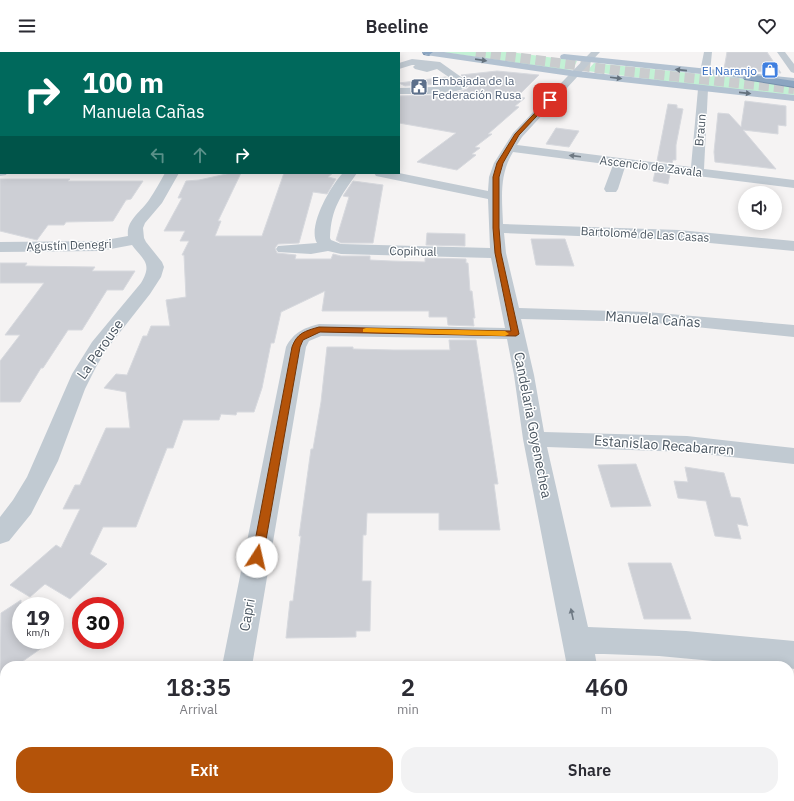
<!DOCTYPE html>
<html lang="en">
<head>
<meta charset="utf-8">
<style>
  body { margin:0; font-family:"IBM Plex Sans",sans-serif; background:#f2f2f3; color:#2b2b33; height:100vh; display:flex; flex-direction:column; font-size:15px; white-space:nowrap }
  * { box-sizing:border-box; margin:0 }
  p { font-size:13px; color:#7c7c81 }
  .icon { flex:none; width:22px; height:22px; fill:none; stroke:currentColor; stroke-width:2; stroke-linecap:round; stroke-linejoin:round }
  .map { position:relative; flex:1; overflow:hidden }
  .side { position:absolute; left:0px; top:609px; width:794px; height:140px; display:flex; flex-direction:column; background:#fff; border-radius:16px 16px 0 0; box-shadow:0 2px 10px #0003 }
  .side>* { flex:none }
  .guide { position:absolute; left:0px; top:0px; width:400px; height:122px; box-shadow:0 2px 10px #0003; background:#00695c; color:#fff; overflow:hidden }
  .buttons { position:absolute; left:738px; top:134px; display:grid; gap:8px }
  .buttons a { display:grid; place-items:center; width:44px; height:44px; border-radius:50%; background:#fff; box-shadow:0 2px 10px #0003; font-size:20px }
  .speed { position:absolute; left:12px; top:545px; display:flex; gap:8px; font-size:20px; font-weight:700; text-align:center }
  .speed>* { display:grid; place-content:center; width:52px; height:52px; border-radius:50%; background:#fff; box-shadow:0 2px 10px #0003; line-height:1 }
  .speed small { font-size:10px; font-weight:400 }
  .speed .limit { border:6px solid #d22; background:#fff; color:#111 }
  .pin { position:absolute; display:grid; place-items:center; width:34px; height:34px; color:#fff; margin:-17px; border-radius:8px; box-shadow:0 2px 6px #0006 }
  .me { position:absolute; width:44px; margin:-22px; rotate:10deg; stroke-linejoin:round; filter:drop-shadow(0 0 3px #0008) }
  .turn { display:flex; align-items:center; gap:14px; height:84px; padding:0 16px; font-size:18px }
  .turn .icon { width:52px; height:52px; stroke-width:2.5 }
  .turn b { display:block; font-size:28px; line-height:34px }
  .lanes { display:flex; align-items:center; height:38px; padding:0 16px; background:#0003; justify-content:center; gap:20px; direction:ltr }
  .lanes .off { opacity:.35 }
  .eta { display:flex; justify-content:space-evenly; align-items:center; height:68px; text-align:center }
  .eta b { font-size:24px; font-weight:600; line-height:28px }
  .button { display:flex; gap:8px; margin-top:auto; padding:8px 16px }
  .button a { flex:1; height:46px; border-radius:16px; background:#b45309; color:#fff; font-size:16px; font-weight:600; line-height:46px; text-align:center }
  .button a+a { background:#f2f2f3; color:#2b2b33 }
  header { display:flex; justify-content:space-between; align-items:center; height:52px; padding:0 16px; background:#fff; font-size:18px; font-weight:600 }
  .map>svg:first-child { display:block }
</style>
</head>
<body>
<header><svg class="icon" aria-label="menu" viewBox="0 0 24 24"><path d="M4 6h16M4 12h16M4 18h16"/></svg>Beeline<svg class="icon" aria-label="heart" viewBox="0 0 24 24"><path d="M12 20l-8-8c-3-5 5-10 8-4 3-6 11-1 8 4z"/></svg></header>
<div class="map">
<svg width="794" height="749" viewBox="0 0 794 749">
  <rect width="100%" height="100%" fill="#f5f3f3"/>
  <path fill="#c3f1d5" d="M442,0H510L577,9L573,17L566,18Z
    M594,11L794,32V43L732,38L587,19Z"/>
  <path fill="#cdcfd5" stroke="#d7d9de" d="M727,0H767L781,21L724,17Z
    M497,19L539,23L517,45L525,46L515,54L519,55L488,82H492L475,95L480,96L472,102L476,103L457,118L417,110L456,81L399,71V44L437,43L458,40L467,37L472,32L461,23Z
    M446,25L455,31L405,34L399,31Z
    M745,49L786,54V74L778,73V82L743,78L776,117L715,110L714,100L718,61L729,62L741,75Z
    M668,52L677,53V56L683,57L676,93V108H673L672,111L657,109Z
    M556,76L579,79L569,95L546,92Z
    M655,120L670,122L668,132L653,129Z
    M231,121H241L218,169H221L215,184H262L284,121H333L328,125L336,127L327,142L313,140L299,191L278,192L275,196L277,201L296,203L295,207H331L333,202L341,204H370V208L391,209L425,210V206L466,207V211H468L470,239H472L475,266H473L474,274L448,273L447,265H429V259H322L325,239L281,260L274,291H271L262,336L254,360H237L236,363L221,362L219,368H183L173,396H167L136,475H103L90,502L107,512L70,547L45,532L30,545L10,533L56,493L61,496L80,457H63L75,433H80L106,376H130L126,340L104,336L116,322L127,323L143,284H147L151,274H170L166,248L186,245L184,203H182L189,189H180L185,179H164L182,146H178L186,129L199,128Z
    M0,127H70L68,129H143L131,147L126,148L113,169L66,170L64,173H48L37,188L0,179Z
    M353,129L383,133L373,191H341L336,188L349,145L343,144Z
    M427,181L465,182V194L426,193Z
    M531,187H565L574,214L536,213Z
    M0,211H27L25,214L95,215L92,219H135L123,238H107L82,278H68L43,316H41L20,350H0V309L20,283H5L44,231H0Z
    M449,288H476L498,432H494L500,478H439V461H367L366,483H363L362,529H371L370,579H356V585L286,586L290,549H293L301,484H299L311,397H313L321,350L327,295H353V297L393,298H450Z
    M636,412L651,454L611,455L598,413Z
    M685,415L724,421L731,445L740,446L748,474L737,472L741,487L715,484L706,449L678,446L674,429L688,430Z
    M628,511H671L691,567H644Z
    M21,548V588H53L16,614H5V621L0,625L1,561Z"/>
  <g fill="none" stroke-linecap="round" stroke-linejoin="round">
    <path stroke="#caccce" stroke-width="10" stroke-dasharray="10 5" stroke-linecap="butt" d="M476,0L604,17L794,37"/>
    <g stroke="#7690ad" stroke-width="2">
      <path id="highway" d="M423,0H433L429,3L424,2Z
        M748,22L794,29V35L745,27L743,25Z"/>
    </g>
    <path fill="#c1cad2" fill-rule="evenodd" d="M591,0H600L522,85L517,93L691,115L698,37L703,34L708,37L704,117L794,128V136L625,115L618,137L616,140H606L604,137L613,113L513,100C499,123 502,146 503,172L679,178L794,189V199L679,188L504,181L506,201L519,256L647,260L794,273V285L647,270L521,267L534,323L544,380L687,384L794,396V412L687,400L547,395L588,575L686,579L794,589V617L789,616V614H768L659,604L604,602H595L597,614H567L523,387L514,323L507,287L321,284L309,289L306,295L252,614H222L286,295C294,280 304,276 319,272L505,276L491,206L341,202L328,199L311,202L278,200L276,197L278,194L317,191C307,175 331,133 343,121H357C341,144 331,156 330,186L331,188L341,192L490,196L488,147L381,125L376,124L374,121H399L488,139L489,125L494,111L513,81Z
      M704,0H712L710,20L705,23L700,20Z
      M777,0H785L794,12V21L791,20Z
      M412,7L440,10L471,32C461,44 415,42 399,42V36L434,35L459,32L437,17L427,20L415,17L413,15L415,13H412L399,17V11Z
      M0,10H1V16H0Z
      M0,77H1V83H0Z
      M0,116L1,121H7L6,123L0,124Z
      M165,121H179L162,151L145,171L143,176L144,186L146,190L162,210L164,215L161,225L150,242L106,298L96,315L85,337L58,409L31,462L9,489L0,492V465L13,448L27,425L72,322L92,290L141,231C153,211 143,208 132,193L100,199L0,200V190L100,189L128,184C126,168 141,160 149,148C155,139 160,130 165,121Z
      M192,744H228L227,749H191Z
      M592,744H628L629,749H593Z"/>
    <path fill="#b3c2d1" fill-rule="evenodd" d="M422,0H444L577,19L794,43V49L577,25L426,3Z
      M564,2L794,26V32L561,7L560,5L561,3Z"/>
    <use href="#highway" fill="#8ba5c1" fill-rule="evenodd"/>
  </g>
  <defs><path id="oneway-solid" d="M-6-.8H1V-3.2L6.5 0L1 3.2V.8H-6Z"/></defs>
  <g fill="#64717d">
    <use href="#oneway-solid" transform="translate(481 8) rotate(8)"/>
    <use href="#oneway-solid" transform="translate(681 18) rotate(-174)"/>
    <use href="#oneway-solid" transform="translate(616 26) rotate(7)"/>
    <use href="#oneway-solid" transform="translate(745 41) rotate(6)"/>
  </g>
  <g fill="#6e7983">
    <use href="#oneway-solid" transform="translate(575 104) rotate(-173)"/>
    <use href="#oneway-solid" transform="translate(572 562) rotate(-102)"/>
  </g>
  <path fill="#b45309" stroke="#753606" d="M548,47L552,48L519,83L503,111L499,125V176L501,201L519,282L516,284L320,280L303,288L300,295L263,505L261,508L257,510L254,508L252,505L292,295C297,281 305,279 319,275L511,279L495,201L493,176V125L497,111L515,82Z"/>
  <path fill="#f59e0b" d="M366,276L505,279L509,282L505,284L363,280V277Z"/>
  <defs>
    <g id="shop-square" transform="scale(0.9)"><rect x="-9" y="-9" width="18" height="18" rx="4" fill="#3f7fe0" stroke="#fff"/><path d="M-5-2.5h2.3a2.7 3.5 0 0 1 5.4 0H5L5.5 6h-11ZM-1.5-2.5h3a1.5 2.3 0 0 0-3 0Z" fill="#fff"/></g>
    <g id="civic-square" transform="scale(0.9)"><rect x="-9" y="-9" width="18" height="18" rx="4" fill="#5c6f8a" stroke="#fff"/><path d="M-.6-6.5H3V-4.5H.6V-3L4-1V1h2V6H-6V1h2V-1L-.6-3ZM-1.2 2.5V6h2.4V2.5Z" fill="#fff"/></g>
  </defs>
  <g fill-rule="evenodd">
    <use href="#shop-square" x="770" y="18"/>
    <use href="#civic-square" x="419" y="35"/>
  </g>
  <g text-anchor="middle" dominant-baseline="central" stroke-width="3" stroke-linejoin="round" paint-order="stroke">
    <g font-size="12" fill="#366cbe" stroke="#fff" text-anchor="end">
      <text x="757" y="18">El Naranjo</text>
    </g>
    <g font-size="12" fill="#4e5e75" stroke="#fff" text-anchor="start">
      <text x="432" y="28">Embajada de la<tspan x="432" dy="14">Federación Rusa</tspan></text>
    </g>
    <g font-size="12" fill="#4a5661" stroke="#fff">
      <text transform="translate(700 78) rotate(-85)">Braun</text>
      <text transform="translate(651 114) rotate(7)">Ascencio de Zavala</text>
      <text transform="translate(645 182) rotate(3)">Bartolomé de Las Casas</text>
      <text transform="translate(69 193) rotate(-2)">Agustín Denegri</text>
      <text transform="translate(413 199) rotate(1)">Copihual</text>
    </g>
    <g font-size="14" fill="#4a5661" stroke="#fff">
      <text transform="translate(653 267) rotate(4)">Manuela Cañas</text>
      <text transform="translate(100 297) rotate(-55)">La Perouse</text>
      <text transform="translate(533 373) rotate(79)">Candelaria Goyenechea</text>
      <text transform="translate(664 393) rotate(4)">Estanislao Recabarren</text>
      <text transform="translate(247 563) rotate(-80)">Capri</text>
    </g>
  </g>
</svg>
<div class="buttons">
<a><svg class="icon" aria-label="sound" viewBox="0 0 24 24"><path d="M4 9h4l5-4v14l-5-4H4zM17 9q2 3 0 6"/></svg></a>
</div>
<div class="speed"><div>19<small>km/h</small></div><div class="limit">30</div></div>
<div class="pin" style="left:550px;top:48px;background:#d93025"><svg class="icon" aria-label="arrive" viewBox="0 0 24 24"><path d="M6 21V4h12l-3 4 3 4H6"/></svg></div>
<svg class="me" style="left:257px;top:505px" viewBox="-20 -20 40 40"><circle r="19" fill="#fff"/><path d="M0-13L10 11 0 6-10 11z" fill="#b45309"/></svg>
<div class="guide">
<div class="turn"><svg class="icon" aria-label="right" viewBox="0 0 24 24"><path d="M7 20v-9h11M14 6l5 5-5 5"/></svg><div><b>100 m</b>Manuela Cañas</div></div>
<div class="lanes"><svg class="icon off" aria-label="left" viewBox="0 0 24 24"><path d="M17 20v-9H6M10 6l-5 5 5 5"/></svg><svg class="icon off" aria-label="ahead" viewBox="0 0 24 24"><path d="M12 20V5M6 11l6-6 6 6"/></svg><svg class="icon" aria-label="right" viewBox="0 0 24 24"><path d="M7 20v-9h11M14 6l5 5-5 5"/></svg></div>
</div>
<section class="side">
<div class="eta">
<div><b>18:35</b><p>Arrival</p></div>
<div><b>2</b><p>min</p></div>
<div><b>460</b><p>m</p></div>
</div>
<div class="button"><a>Exit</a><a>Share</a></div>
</section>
</div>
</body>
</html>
